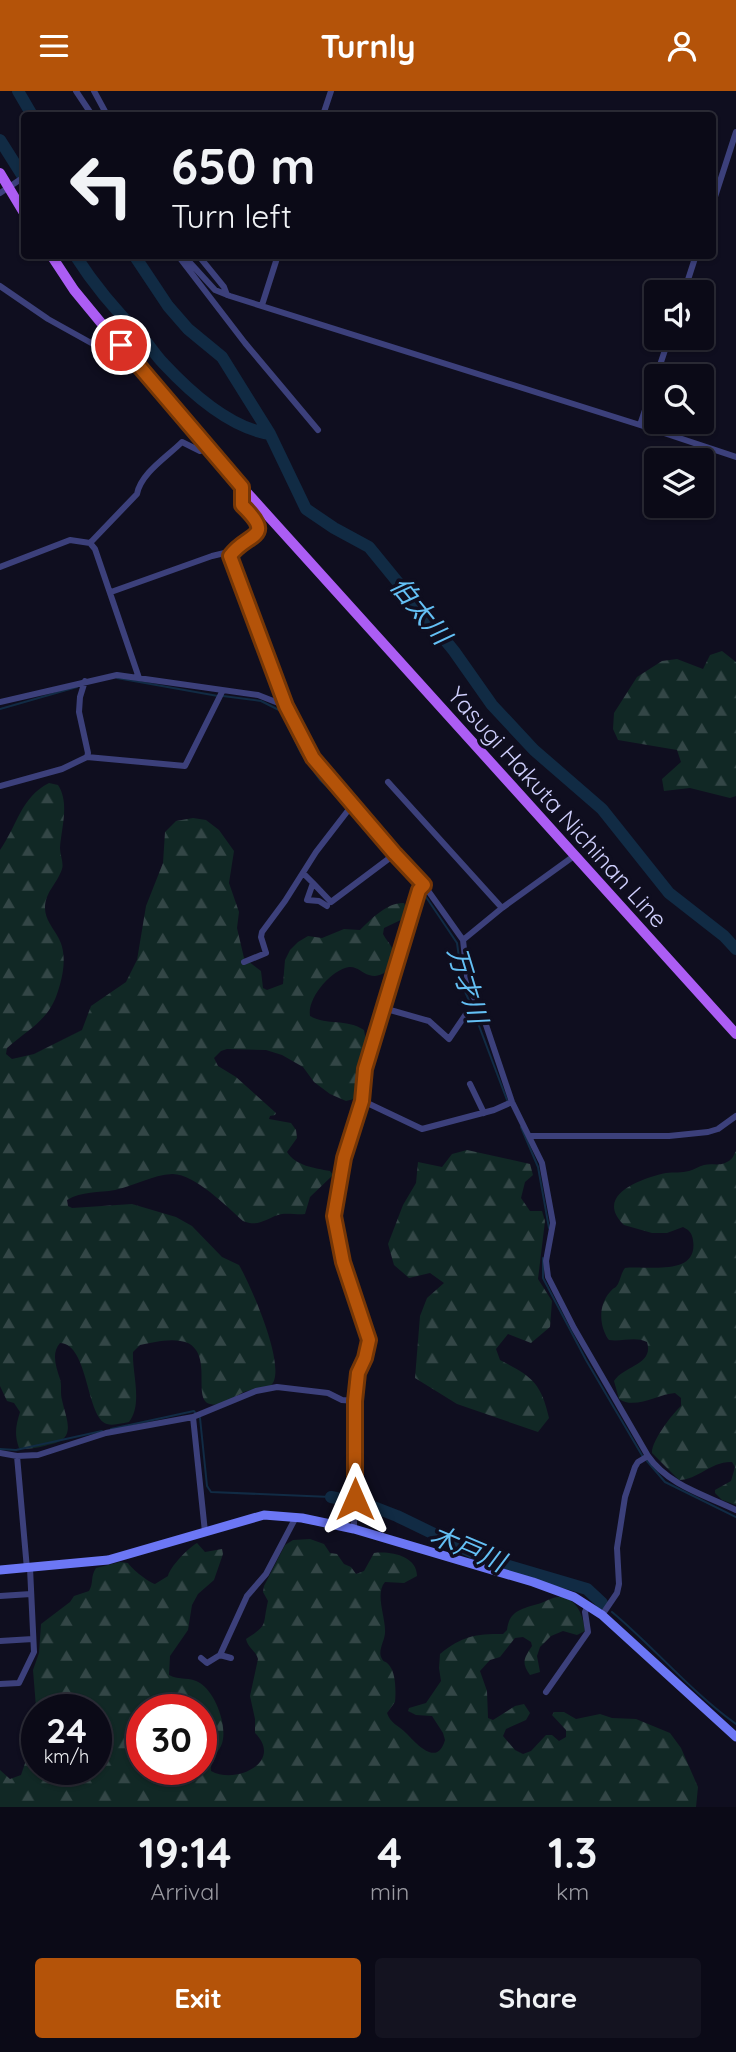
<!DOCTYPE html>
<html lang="en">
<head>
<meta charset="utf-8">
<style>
  body { margin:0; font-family:Quicksand,"Noto Sans JP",sans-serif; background:#141320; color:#f1f3f6; height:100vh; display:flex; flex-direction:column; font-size:26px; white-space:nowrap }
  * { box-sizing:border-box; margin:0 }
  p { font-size:23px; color:#9a9aa1 }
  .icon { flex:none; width:38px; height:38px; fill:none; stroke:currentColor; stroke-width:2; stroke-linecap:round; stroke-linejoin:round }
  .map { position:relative; height:1716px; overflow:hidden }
  .details { display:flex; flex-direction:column; background:#0b0a17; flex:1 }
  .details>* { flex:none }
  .guide { position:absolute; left:21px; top:21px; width:695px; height:147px; border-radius:7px; box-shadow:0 2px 5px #0004,0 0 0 2px #2b2b36; background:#0b0a17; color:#f1f3f6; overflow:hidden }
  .tools { position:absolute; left:644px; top:189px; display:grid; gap:14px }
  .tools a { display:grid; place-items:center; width:70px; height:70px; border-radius:7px; background:#0b0a17; box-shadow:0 2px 5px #0004,0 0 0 2px #2b2b36; font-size:35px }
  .speed { position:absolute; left:21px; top:1603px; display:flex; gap:14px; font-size:35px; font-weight:700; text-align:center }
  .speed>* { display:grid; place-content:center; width:91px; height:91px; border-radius:50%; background:#0b0a17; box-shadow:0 2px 5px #0004,0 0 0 2px #2b2b36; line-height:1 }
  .speed small { font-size:18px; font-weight:400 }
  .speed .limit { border:10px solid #d22; background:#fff; color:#111 }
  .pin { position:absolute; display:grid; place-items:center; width:60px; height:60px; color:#fff; margin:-30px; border:4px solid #fff; border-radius:50%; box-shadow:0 2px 7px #0007 }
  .me { position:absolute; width:77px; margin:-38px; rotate:0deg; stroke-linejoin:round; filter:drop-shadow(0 0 5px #0008) }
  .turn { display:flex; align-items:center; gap:24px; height:147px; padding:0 35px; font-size:32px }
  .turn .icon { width:91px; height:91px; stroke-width:2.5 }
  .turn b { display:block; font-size:49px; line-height:60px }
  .eta { display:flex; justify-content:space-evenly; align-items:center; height:119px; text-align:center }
  .eta b { font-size:42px; font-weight:700; line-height:49px }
  .primary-button { display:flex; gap:14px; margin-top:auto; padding:14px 35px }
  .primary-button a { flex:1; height:80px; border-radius:7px; background:#b45309; color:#fff; font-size:28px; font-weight:700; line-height:80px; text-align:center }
  .primary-button a+a { background:#141320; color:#f1f3f6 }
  header { display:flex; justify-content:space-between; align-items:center; height:91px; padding:0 35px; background:#b45309; color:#fff; font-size:32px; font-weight:700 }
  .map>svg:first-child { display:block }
</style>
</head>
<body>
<header><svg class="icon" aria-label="menu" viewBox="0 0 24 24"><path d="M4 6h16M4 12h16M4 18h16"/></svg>Turnly<svg class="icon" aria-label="person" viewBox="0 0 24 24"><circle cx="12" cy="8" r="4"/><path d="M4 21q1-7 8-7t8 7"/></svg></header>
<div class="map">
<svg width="736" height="1716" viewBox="0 0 736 1716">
  <defs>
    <pattern id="forest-firs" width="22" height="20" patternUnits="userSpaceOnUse" patternTransform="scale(1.75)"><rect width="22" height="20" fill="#112825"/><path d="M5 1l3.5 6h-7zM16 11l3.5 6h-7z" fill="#334646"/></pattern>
  </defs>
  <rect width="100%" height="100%" fill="#0f0e1f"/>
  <path fill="url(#forest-firs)" fill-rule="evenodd" d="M722,560L736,571V705L730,707L690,697L664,700L662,688L681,671L677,659L618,649L613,638L614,622L637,586L662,570L677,568L703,578L710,564Z
    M49,692L58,694C70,712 61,738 60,757C60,764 64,772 62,778C57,793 45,801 45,817C45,828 53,837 58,846C68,863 63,886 57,903C48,930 27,939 7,957L6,963L12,968L34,963L82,939L91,915L126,891L137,869L146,815L163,772L165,741L176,730L193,727L206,729L219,739L234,760L229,792L239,821L237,837L244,867L261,880L263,897L267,899L283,893L285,869L290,859L298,851L308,845L322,847L344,838L360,839C372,827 388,811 404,812L407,819L405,827L384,837L383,843C385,848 390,852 392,857C397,872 385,889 369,884C362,882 357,875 349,876C331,879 307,907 310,925C328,935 345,927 364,939L367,955L359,1001L354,1008L346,1010L330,1003L314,991L303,976L282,964L266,959L227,958L221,960L214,967L218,975L236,986L276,1022L275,1024L270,1025L269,1028L291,1032L296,1039L297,1047L287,1061C296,1075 314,1077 330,1080L333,1084L310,1106L305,1123C298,1124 290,1122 282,1123C267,1126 260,1137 243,1130C227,1116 194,1082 172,1083C153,1084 133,1095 115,1099C98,1102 82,1100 67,1109L68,1115L72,1117L132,1113L176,1126L192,1135L222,1166L239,1174C249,1191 290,1281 270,1295C263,1299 252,1298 244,1301C235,1305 221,1317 210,1313C192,1308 213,1265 188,1252C174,1246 154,1251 140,1254L133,1261C132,1282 143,1313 129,1331C123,1332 113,1335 107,1333C86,1327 89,1253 60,1252C51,1262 56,1276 60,1288C62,1294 60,1302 62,1309C66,1328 77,1347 52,1353C40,1356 31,1359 19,1357C14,1343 16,1334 20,1321L14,1312L7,1310L0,1295V759C17,735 21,706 49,692Z
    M467,1059L530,1073L533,1084L525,1091L521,1107L530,1120H542L545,1130L538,1188L552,1210L550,1236L531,1252L508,1243L496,1258L500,1269C531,1285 541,1291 549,1327L538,1341L457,1313L415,1287L420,1225L427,1207L444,1192L430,1182L409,1187L394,1174L388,1153L403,1114L416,1092L418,1071L442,1076L452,1063Z
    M736,1060V1414L722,1409L715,1402V1399L731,1390L735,1376L732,1371C711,1370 698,1389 679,1389L652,1362C651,1351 672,1323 681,1315V1307L675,1302C658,1303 635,1319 619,1308L614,1290C625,1274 654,1274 647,1251C635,1245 622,1251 609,1249C599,1236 598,1214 610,1201C614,1196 615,1198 618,1193C621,1187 621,1182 625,1177C646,1174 699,1187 693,1149C692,1142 689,1139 683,1136L667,1142H652L624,1134C593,1104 642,1087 666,1082C674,1081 682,1082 689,1080C694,1079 699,1075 704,1074C712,1072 717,1075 725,1072C732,1069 733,1066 736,1060Z
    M310,1448L324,1453L330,1462L337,1463L344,1473L351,1476L356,1483L364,1480L374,1462C391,1460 417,1465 417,1485L404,1492L385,1491C375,1502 385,1525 385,1539C386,1548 378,1558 381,1566C384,1573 384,1568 389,1574C396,1582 396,1601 395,1611L387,1622C391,1633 398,1634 406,1642C416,1652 437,1677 445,1649L443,1642L432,1625L416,1624L408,1620L409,1617L426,1612L441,1590L439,1577L440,1563C462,1545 475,1543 503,1543L507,1539C509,1520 521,1518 538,1513C545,1511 554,1505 560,1506C578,1508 583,1525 585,1540L577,1544L563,1540L551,1545L540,1556L537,1565L540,1581L530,1584C521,1572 524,1567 532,1555L531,1551L523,1546L515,1547L500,1566L490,1569L480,1580L487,1600L488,1627L493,1629L515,1615L524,1613L530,1622L526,1629L506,1638L503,1645L515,1659L523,1663L531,1660L546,1644H552L559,1650L566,1646V1639L552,1624L554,1621H564L576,1628L600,1623L612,1627L636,1628L670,1642L681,1657L698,1696L696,1716H0V1679L10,1688L21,1684L33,1649L36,1616L33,1579L39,1562L41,1533L70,1511L74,1505L89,1500C94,1492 90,1486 96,1477L120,1471L128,1472C132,1478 148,1491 155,1493L168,1485C170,1476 188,1457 197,1452L205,1461L222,1458L223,1463L214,1489L198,1503L192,1514L188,1539L170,1565L169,1584C179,1590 190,1585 200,1592C216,1602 229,1638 221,1655C216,1664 210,1670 211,1680C236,1694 284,1671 255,1642V1628L250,1605L258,1568C256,1560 248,1557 246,1548C269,1533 262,1536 268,1510L263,1501L264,1495L285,1454L293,1449ZM37,1619H96V1678H37ZM142,1619H201V1678H142Z"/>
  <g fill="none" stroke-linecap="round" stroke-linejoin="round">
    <path stroke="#112b44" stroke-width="2" d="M117,587L218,605
      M223,605L261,610L281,620L301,662L320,689L346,713L390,765
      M0,618L77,596
      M394,769L418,795
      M422,800L457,852L463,896L471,914
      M473,919L507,1009
      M521,1036L538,1076L549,1137
      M543,1167V1187L586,1269L643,1366
      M200,1327L207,1395L211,1401L331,1406
      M111,1338L194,1320L196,1323
      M0,1358L16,1359L102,1340
      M647,1370L665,1391L736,1426
      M612,1521C655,1557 690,1600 736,1633"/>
    <path stroke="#112b44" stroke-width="12" d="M18,0L32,24
      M0,49L24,87
      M75,164C94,194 115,219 140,244C149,253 155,264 164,273C192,303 230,337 270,343
      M134,164L168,215L188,238L222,266L270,343L306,418L334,437L369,456L454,560L492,614L534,659L602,718L669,802L724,845L736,858
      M331,1406L366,1413L397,1425L488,1469L587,1498L602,1512"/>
    <path stroke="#3c407b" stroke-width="6" d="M76,0L92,24
      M94,0L107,24
      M323,24L331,0
      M0,102L24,86
      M712,115L736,41
      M183,164L215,199L230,205L640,334L736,366
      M198,164L224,196L227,204
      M179,166L245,252L318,339
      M0,195L48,228L102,258L121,254
      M684,201L696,164
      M262,214L278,164
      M640,334L669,247
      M90,452L137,403C141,382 167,366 182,351L200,360L208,356
      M233,460L230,465L232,476L286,615L313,667L395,763L424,794L463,849L468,894L483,925L512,1011L542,1072L553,1132L546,1170L548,1186L574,1237L648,1365C668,1394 705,1404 736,1419
      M0,476L70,449L90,452L95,458L139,587
      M111,501L212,465L233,460L240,456L255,445L259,437L257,428L242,414V397
      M0,611L117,584L258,604L286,615
      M87,666L185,675L222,601
      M388,691L502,817
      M0,695L62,678L87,666L88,662L79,621L80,606L85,590
      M303,782L313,792L307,809L319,810L327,815
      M313,792L331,811L395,763
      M463,849L502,817L574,765
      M244,871L266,862L261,846L262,841L285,810L316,761L353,713
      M383,917L429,930L449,948L466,923L477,913
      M470,993L484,1022
      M363,1010L422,1038L494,1019L512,1011
      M530,1045H669L708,1041L718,1038L736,1025
      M193,1326L205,1441
      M0,1362L17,1365L38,1364L106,1342L193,1326L256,1300L277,1296L328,1302L342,1309L355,1310
      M17,1365L27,1478
      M354,1438L355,1310L358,1282L365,1267L369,1249L343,1171L334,1125L344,1067L363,1010L365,978L418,803L424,794
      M0,1505L31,1503
      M602,1524L617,1502L619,1493L617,1457L625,1406L635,1376L638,1371L648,1365
      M0,1550L33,1548
      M220,1564L231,1567
      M201,1567L207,1572L220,1564L247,1505L266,1483L296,1426
      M0,1593L19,1592L34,1561L30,1477
      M546,1601L588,1541L585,1521L588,1514"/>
    <path stroke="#6c77f5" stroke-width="9" d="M0,1479L108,1469L264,1424L302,1427L354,1438L533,1491L574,1506L602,1524L736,1646"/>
    <path stroke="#ac5df4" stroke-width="10" d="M0,82L24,122
      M51,164L74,199L102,233L242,396L736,943"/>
  </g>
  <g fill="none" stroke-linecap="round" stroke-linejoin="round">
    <g stroke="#753606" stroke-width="18">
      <path id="route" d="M121,254L242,396V414C277,448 247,441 230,465L286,615L313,667L395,763L424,794L419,799L365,978L362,1010L344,1067L334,1125L343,1171L369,1249L365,1267L358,1282L355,1310V1408"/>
    </g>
    <use href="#route" stroke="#b45309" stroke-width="12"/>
  </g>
  <g text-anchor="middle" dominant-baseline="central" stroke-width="7" stroke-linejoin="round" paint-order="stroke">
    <g font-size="24" fill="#cfcffc" stroke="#0f0e1f">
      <text transform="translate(558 716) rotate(48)">Yasugi Hakuta Nichinan Line</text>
    </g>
    <g font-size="26" font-style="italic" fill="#64c0f5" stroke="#0f0e1f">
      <text transform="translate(421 519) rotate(51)">伯太川</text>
      <text transform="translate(468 894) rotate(73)">万才川</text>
      <text transform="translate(468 1457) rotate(23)">木戸川</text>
    </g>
  </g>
</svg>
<div class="tools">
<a><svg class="icon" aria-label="sound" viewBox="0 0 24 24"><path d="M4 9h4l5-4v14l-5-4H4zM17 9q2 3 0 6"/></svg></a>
<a><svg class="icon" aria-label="search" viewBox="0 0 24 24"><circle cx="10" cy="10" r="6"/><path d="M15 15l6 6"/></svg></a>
<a><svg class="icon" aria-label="layers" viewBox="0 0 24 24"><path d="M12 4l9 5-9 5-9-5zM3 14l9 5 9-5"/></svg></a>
</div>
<div class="speed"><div>24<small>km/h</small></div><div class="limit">30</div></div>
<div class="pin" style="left:121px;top:254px;background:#d93025"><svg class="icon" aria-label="arrive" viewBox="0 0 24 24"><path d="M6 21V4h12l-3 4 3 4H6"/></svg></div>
<svg class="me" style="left:355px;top:1408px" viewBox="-20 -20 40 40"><path d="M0-17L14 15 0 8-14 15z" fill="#b45309" stroke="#fff" stroke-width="4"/></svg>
<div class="guide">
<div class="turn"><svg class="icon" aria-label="left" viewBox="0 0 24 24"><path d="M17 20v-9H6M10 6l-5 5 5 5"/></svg><div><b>650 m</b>Turn left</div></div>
</div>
</div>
<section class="details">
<div class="eta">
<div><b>19:14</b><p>Arrival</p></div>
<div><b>4</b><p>min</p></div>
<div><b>1.3</b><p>km</p></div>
</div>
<div class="primary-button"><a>Exit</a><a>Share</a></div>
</section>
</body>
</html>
